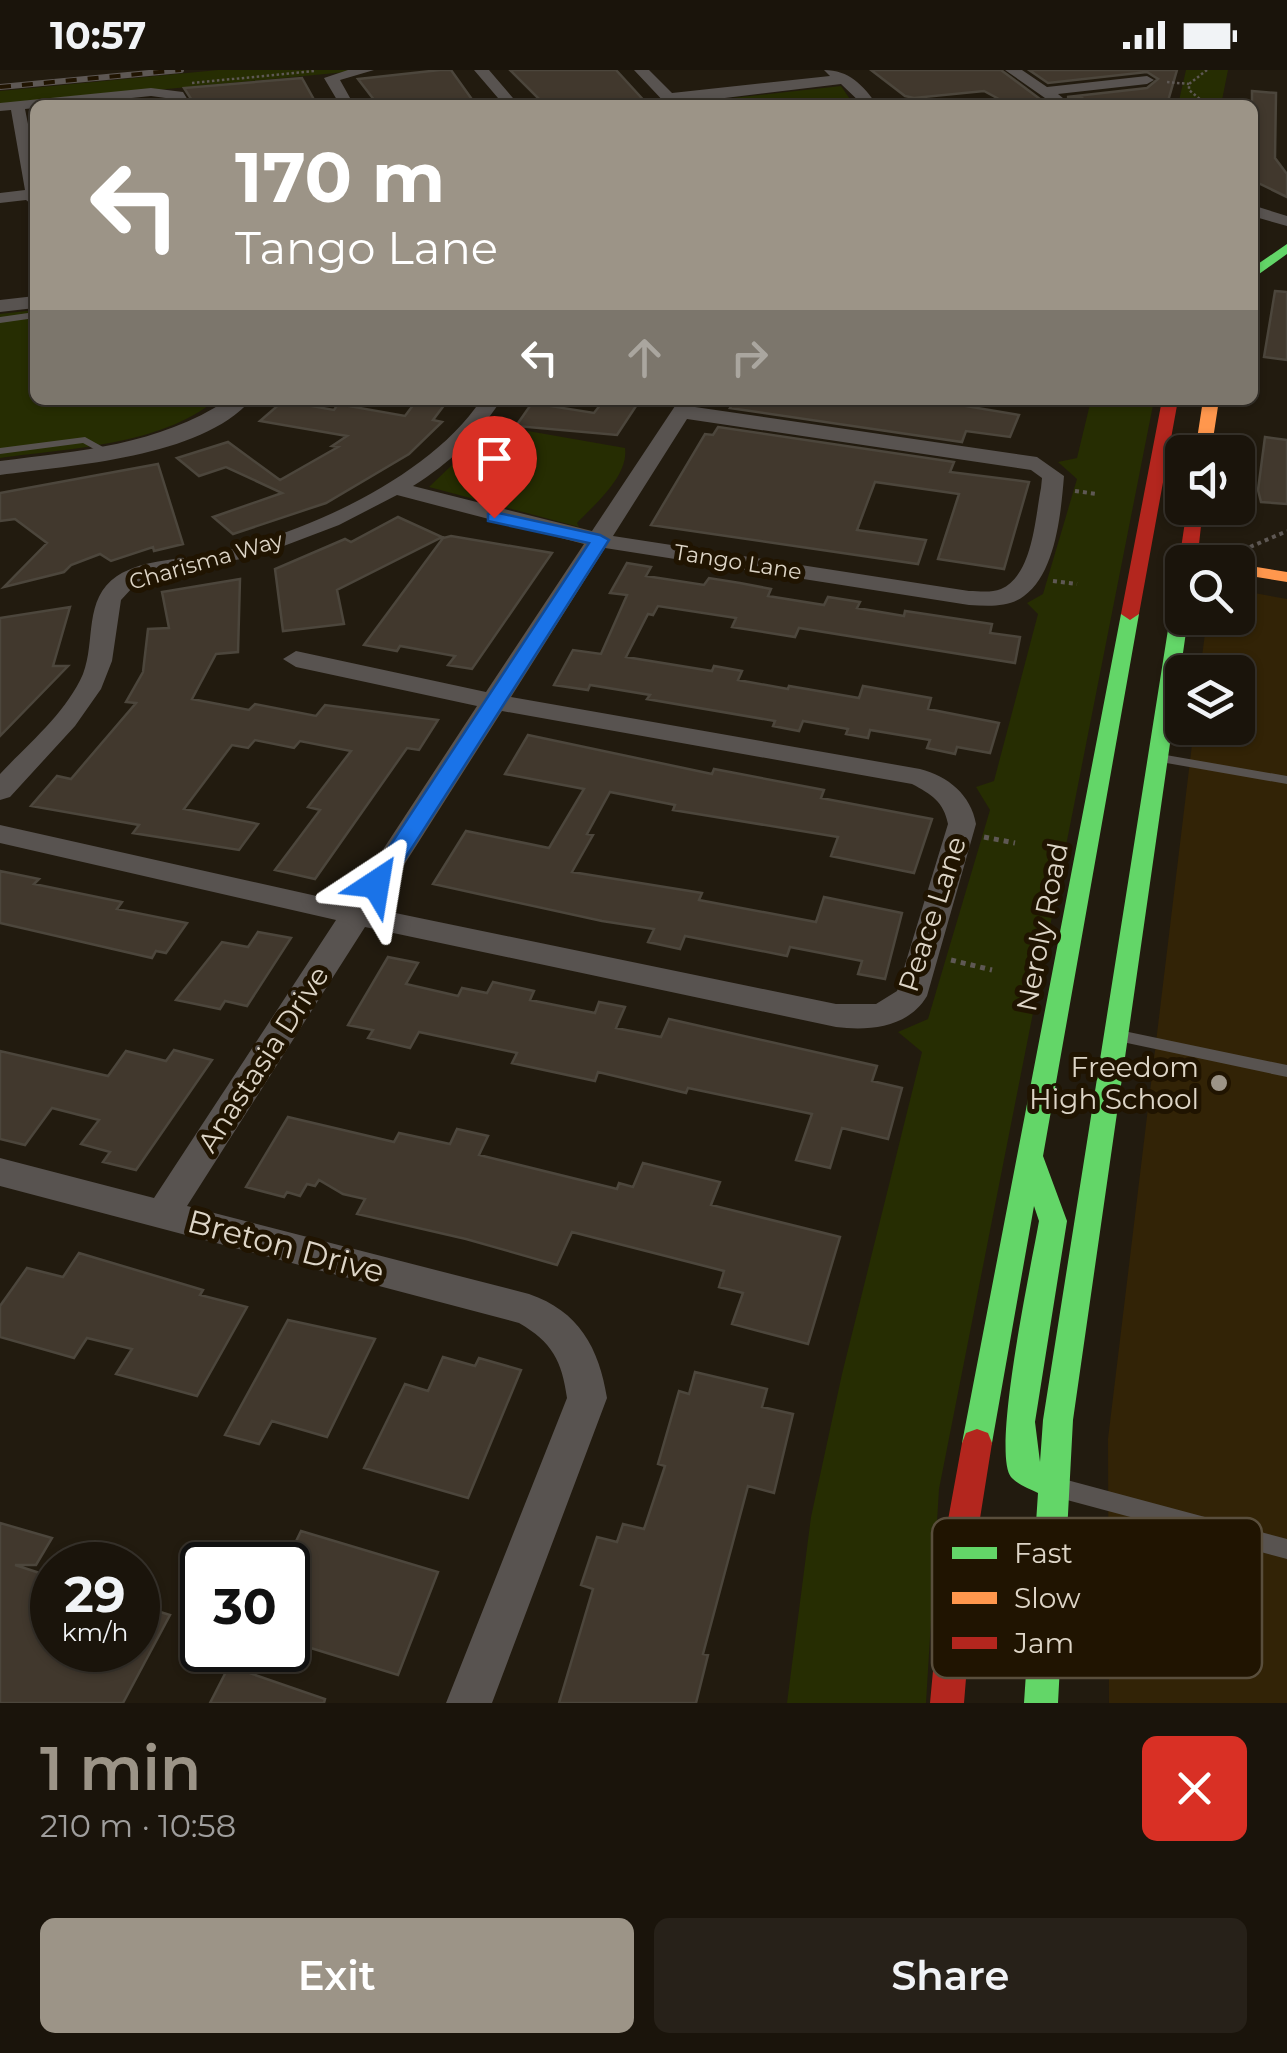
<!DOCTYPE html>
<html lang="en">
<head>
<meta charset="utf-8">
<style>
  body { margin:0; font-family:Montserrat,sans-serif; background:#272119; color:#f1f3f6; height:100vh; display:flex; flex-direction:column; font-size:38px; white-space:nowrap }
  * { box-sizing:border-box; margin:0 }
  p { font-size:32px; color:#9f9e9d }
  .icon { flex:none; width:55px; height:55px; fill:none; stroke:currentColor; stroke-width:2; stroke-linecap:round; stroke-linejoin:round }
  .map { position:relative; height:1633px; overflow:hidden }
  .drawer { display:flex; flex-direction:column; background:#1a140b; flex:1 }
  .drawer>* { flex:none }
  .top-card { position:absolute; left:30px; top:30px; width:1228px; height:305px; border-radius:15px; box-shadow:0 2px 8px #0004,0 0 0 2px #38332c; background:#9c9487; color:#fff; overflow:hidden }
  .fabs { position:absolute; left:1165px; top:365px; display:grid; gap:20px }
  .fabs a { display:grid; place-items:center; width:90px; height:90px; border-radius:15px; background:#1a140b; box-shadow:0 2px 8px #0004,0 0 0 2px #38332c; font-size:50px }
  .speed { position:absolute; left:30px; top:1472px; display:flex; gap:20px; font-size:50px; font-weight:700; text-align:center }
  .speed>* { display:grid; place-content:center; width:130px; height:130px; border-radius:50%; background:#1a140b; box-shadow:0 2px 8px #0004,0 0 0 2px #38332c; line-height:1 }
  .speed small { font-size:25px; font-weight:400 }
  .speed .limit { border:5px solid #111; border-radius:15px; background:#fff; color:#111 }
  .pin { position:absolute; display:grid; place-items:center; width:85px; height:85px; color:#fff; margin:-102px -42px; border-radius:50% 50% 50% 0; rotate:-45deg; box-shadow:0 0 10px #0007 }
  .pin .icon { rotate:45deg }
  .me { position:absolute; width:110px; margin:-55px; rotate:33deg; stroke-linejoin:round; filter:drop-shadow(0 0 8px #0008) }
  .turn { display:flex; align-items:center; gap:35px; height:210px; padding:0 40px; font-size:45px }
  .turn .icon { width:130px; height:130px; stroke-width:2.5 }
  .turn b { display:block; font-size:70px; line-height:85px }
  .lanes { display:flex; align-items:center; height:95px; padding:0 40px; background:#0003; justify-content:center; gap:50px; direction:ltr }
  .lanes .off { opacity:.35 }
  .round { display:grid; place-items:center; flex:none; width:105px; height:105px; border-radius:15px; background:#272119 }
  .overview { display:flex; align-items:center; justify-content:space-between; height:170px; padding:0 40px }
  h1 { font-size:60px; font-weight:600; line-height:75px; color:#9c9487 }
  .action { display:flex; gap:20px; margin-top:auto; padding:20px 40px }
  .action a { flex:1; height:115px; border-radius:15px; background:#9c9487; color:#fff; font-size:40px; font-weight:600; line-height:115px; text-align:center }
  .action a+a { background:#272119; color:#f1f3f6 }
  .status { display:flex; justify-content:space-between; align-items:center; height:70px; padding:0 50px; background:#1a140b; direction:ltr }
  .status svg { height:28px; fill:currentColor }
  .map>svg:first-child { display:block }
</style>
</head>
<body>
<div class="status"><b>10:57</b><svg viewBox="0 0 49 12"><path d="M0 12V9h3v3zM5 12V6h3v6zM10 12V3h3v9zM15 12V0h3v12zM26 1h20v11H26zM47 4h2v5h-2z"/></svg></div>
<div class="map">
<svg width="1287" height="1633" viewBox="0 0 1287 1633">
  <rect width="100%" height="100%" fill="#221b0f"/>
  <path fill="#322306" d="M1238,520L1287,529V1633H1109L1108,1369L1194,658H1238V602H1200L1207,548H1238Z"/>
  <path fill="#262d02" d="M218,0H367L0,35V21Z
    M1186,0H1228L1221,35H1178Z
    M841,16L854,35L687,33Z
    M35,240V330L126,333L216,330C159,376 69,378 0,388V244Z
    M1091,330H1154L939,1419L926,1633H787L811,1447L842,1304L922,982L898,962L928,949L990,740L976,717L994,711L1038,544L1027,533L1043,524L1077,409L1058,392L1077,388Z
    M494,355L625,378C629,406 594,435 577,453L579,457L429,417Z"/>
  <path fill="#41382d" stroke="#4c463c" stroke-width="2.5" d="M440,0H451L476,35H378L358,9Z
    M510,0H616L648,35H545Z
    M871,0H1001L1044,32L1010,35L984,21L914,28L905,26Z
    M1029,0H1177L1168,31L1111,35H1091L1082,28L1067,27L1147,18L1158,9L1147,2L1048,13Z
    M302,8L317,35H195L184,18Z
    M1252,21L1276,23L1275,88L1287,104V127L1252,110Z
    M1275,221L1287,222V290L1264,287Z
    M417,330H448L433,350L442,352L409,384L326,433L233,464L213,447L282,423L226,397L199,406L177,388L228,372L280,410L338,377L332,376L347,366L260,351L283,331L334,340L338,334L405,346Z
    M604,330H640L617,365L516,356L532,333L594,343Z
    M735,330H930L1019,345L1010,367L966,361L962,372L730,338Z
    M718,357L954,392L950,402L1029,412L1004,499L938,489L959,424L875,412L857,460L926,470L918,494L651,455L705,364L713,365Z
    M1265,367L1287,370V434L1261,432L1258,420Z
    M158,394L183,474L154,481L153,477L111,491L100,484L71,495L64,502L4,517L47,473L15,449L0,451V423Z
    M398,447L442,467L337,520L344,554L283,561L275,499L345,469L351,472Z
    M451,466L552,483L472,599L448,595L455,586L400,576L397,581L364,575L443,468Z
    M627,493L651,497L646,506L704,515L709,508L740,513L771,519L768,526L824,535L828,527L860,532L857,538L904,546L905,541L992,554L990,563L1020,567L1015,593L799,558L795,567L732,557L736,548L658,536L653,545L648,544L626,587L712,601L714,596L742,601L738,610L788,619L789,616L859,628L863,616L931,628L928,639L999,653L990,683L957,677L955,684L927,678L930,670L870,660L868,668L846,664L848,659L803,651L799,661L773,656L775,651L647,629L650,625L590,615L588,620L554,615L573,580L601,584L627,525L610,523Z
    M240,509L238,582L216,584L192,629L249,640L255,634L316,646L325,635L438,650L419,680L407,678L315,809L275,800L320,740L308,737L351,681L300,671L294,678L255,670L248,678L232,675L184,739L258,754L239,780L133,763L139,755L31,736L57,706L71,709L136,633L126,632L143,602L148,559L169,558L162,522Z
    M70,537L53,596H68L0,666V548Z
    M528,665L712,704L714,699L824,720L821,728L932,749L914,803L831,786L838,767L673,740L675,735L610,722L587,764L593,765L572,802L702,823L699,830L816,852L824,827L902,843L885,909L858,904L862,891L790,877L787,886L685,866L680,879L648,872L654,859L602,851L433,814L466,761L549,778L584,719L505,704Z
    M0,801L39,809L34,814L122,832L117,839L187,853L166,883L156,881L152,888L0,853Z
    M258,862L291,868L247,936L225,931L220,939L176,930L222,872L248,877Z
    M388,887L418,893L406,914L458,926L462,918L487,923L493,912L534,921L530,930L595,943L599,932L625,937L616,958L661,967L669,949L877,996L872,1011L902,1018L888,1069L842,1058L830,1098L796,1090L812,1044L688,1018L686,1023L598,1002L595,1011L512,993L517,983L419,962L410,978L368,968L373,960L348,955Z
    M174,980L212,990L136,1100L103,1092L110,1082L81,1074L99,1050L52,1038L25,1075L0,1069V981L108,1006L126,981L166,991Z
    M288,1047L394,1072L399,1063L450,1074L457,1059L488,1066L479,1085L617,1119L619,1113L633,1117L643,1093L720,1112L711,1135L840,1167L808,1274L732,1254L743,1223L719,1217L724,1201L572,1162L557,1195L466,1169L357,1144L365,1129L343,1124L319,1110L315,1116L307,1114L300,1126L287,1122L284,1127L246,1117Z
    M79,1183L203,1220L200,1225L247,1237L197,1326L116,1304L132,1279L87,1268L74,1288L0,1267V1236L27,1198L63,1207Z
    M288,1250L375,1269L327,1367L272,1351L259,1374L225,1365Z
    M443,1287L475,1296L479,1288L521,1300L468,1428L364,1398L405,1314L428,1321Z
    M695,1302L767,1319L762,1337L793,1344L774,1423L748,1416L703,1584L708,1585L696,1633H559L593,1519L581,1515L597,1467L617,1472L623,1454L644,1459L665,1396L658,1394L679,1321L689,1324Z
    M0,1453L52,1468L36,1495H15L52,1507V1580H138V1535L170,1545L123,1633H0Z
    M301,1461L438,1502L398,1605L288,1571V1488Z
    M229,1596L325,1629L324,1633H210Z"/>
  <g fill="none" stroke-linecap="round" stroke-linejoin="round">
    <path stroke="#5e5854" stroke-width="2.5" stroke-dasharray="2.5 2.5" stroke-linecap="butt" d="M1207,0L1189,14V20L1207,35
      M1167,12L1189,14
      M192,13L315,1"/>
    <path stroke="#5e5854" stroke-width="4" stroke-dasharray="4 4" stroke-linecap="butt" d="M1075,421L1097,424
      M1250,477L1287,461
      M1053,511L1077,514"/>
    <path stroke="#5e5854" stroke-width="5" stroke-dasharray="5 5" stroke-linecap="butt" d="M984,767L1015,773
      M951,890L992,900"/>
    <path fill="#585350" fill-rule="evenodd" d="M35,242V248L0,253V247Z
      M85,367L112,382L103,384L83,373L0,384V378Z
      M1160,684L1287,706V714L1155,691L1153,688Z
      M1119,960L1287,995V1007L1113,970L1111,966L1113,962Z
      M1067,1410L1287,1469V1489L1067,1430L1060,1427L1057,1420L1060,1413Z"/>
    <path fill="#585350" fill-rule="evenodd" d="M348,0H374L340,10L354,35H340L324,8Z
      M474,0H489L519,35H504Z
      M634,0H649L672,23L830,6L824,0C849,0 863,15 877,35H863L841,14L667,35Z
      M1005,0H1022L1047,17L1147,6L1154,10L1147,14L1058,24L1069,33L1055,35Z
      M151,18L183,22L191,35H177L173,29L151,26L25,39L35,89V137L26,130L0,133V123L25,120L11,40L0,41V33Z
      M1252,135L1287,146V156L1252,146Z
      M35,226V238L0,242V230Z
      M227,330H251C200,388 72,395 0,405V391C79,381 159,375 227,330Z
      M481,330H501C478,366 450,393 413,416L592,461L679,330H699L695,337L1037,387L1064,406C1061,442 1056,503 1024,526C1008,538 988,536 969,535L605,478L511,627L920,699C948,706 971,725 976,754L927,926C908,958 869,961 836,957L365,857L187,1136L529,1224C579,1241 599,1278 607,1328L492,1633H446L567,1328C562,1291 552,1272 519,1253L0,1116V1088L154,1128L336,850L0,773V755L348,833L477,636L296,597L283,589L296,581L486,622L584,474L397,425L339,455L260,485L159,506L133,517L121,530L112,591L101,619L75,656L10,727L0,730V704C29,673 66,643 83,604C96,571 83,529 117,506C145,488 183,490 214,483C304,464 429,408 481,330ZM687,349L1031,400L1042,408L1041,418C1035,448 1033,505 1001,519C991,523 979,521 969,521L613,466ZM502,641L912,714C931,724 944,732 948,754L897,921L876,934H836L376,839Z"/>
    <path fill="#63d668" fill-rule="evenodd" d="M1287,174V184L1252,209V198Z
      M1182,523V548H1188L1073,1350L1058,1633H1024L1038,1423C1030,1419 1017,1414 1011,1407C991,1381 1032,1192 1039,1151L1034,1136L992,1373L988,1383L977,1387L966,1383L962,1373L1121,544L1130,538L1139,544L1043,1086L1067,1151L1035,1352L1040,1392L1043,1350L1173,528Z"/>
    <path fill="#ff974d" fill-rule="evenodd" d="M1203,330H1219L1211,382H1195Z
      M1238,494L1287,502V512L1238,504Z"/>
    <path fill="#b3261e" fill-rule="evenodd" d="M1162,330H1178L1139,544L1130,550L1121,544Z
      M1187,438H1203L1197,492H1182V496L1179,492Z
      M977,1359L988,1363L992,1373L978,1461L964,1633H930L946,1461L962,1373L966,1363Z"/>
    <g stroke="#5e5854" stroke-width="6">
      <path id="rail" d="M0,17L181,0"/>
    </g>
    <use href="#rail" stroke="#201401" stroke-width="4" stroke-dasharray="11" stroke-linecap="butt"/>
  </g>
  <path fill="#1a73e8" stroke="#114b97" stroke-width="2.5" d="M494,442L600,465L609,470L385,820H368L365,814L368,809L589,473L488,451V444Z"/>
  <circle fill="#9c9487" stroke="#201401" stroke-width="4" cx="1219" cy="1013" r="10"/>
  <g text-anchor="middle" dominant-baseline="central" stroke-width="10" stroke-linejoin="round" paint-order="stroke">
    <g font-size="22" fill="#ddd5c7" stroke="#201401">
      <text transform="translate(206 491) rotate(-16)">Charisma Way</text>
      <text transform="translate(738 492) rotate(9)">Tango Lane</text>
    </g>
    <g font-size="28" fill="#ddd5c7" stroke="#201401">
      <text transform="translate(932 844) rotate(-72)">Peace Lane</text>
      <text transform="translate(1042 857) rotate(-79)">Neroly Road</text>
      <text transform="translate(263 989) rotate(-57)">Anastasia Drive</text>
    </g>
    <g font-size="28" fill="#ddd5c7" stroke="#201401" text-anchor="end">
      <text x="1199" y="997">Freedom<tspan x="1199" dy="32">High School</tspan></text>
    </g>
    <g font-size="32" fill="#ddd5c7" stroke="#201401">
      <text transform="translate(286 1176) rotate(15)">Breton Drive</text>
    </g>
  </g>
  <rect x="932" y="1448" width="330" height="160" rx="15" fill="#201401" stroke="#594e3c" stroke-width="2.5"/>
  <rect x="952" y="1477" width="45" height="12" fill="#63d668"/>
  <rect x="952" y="1522" width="45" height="12" fill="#ff974d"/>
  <rect x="952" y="1567" width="45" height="12" fill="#b3261e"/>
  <g font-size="28" fill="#ddd5c7">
    <text x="1014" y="1493">Fast</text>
    <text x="1014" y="1538">Slow</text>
    <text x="1014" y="1583">Jam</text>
  </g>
</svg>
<div class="fabs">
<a><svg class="icon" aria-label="sound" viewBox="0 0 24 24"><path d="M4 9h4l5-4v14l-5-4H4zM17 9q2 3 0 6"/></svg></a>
<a><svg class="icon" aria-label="search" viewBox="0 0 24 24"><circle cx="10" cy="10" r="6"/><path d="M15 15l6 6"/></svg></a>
<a><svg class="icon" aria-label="layers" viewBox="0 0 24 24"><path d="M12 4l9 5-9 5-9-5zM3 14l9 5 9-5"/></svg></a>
</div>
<div class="speed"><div>29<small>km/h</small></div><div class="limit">30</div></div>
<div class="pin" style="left:494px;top:448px;background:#d93025"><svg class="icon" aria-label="arrive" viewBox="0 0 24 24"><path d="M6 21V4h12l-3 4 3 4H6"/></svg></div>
<svg class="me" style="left:376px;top:814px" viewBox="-20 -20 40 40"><path d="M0-17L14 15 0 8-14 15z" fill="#1a73e8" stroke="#fff" stroke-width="4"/></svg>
<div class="top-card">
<div class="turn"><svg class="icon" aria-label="left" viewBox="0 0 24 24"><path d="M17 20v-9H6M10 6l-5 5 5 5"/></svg><div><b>170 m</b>Tango Lane</div></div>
<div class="lanes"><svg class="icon" aria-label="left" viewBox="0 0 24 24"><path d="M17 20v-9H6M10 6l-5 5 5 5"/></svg><svg class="icon off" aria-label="ahead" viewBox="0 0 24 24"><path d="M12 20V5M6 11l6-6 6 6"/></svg><svg class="icon off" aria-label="right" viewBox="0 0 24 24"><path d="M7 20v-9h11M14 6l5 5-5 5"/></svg></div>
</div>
</div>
<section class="drawer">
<div class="overview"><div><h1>1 min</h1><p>210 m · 10:58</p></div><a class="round" style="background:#d93025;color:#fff"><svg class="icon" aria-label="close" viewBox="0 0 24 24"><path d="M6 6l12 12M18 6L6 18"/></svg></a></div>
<div class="action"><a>Exit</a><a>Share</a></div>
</section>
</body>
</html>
